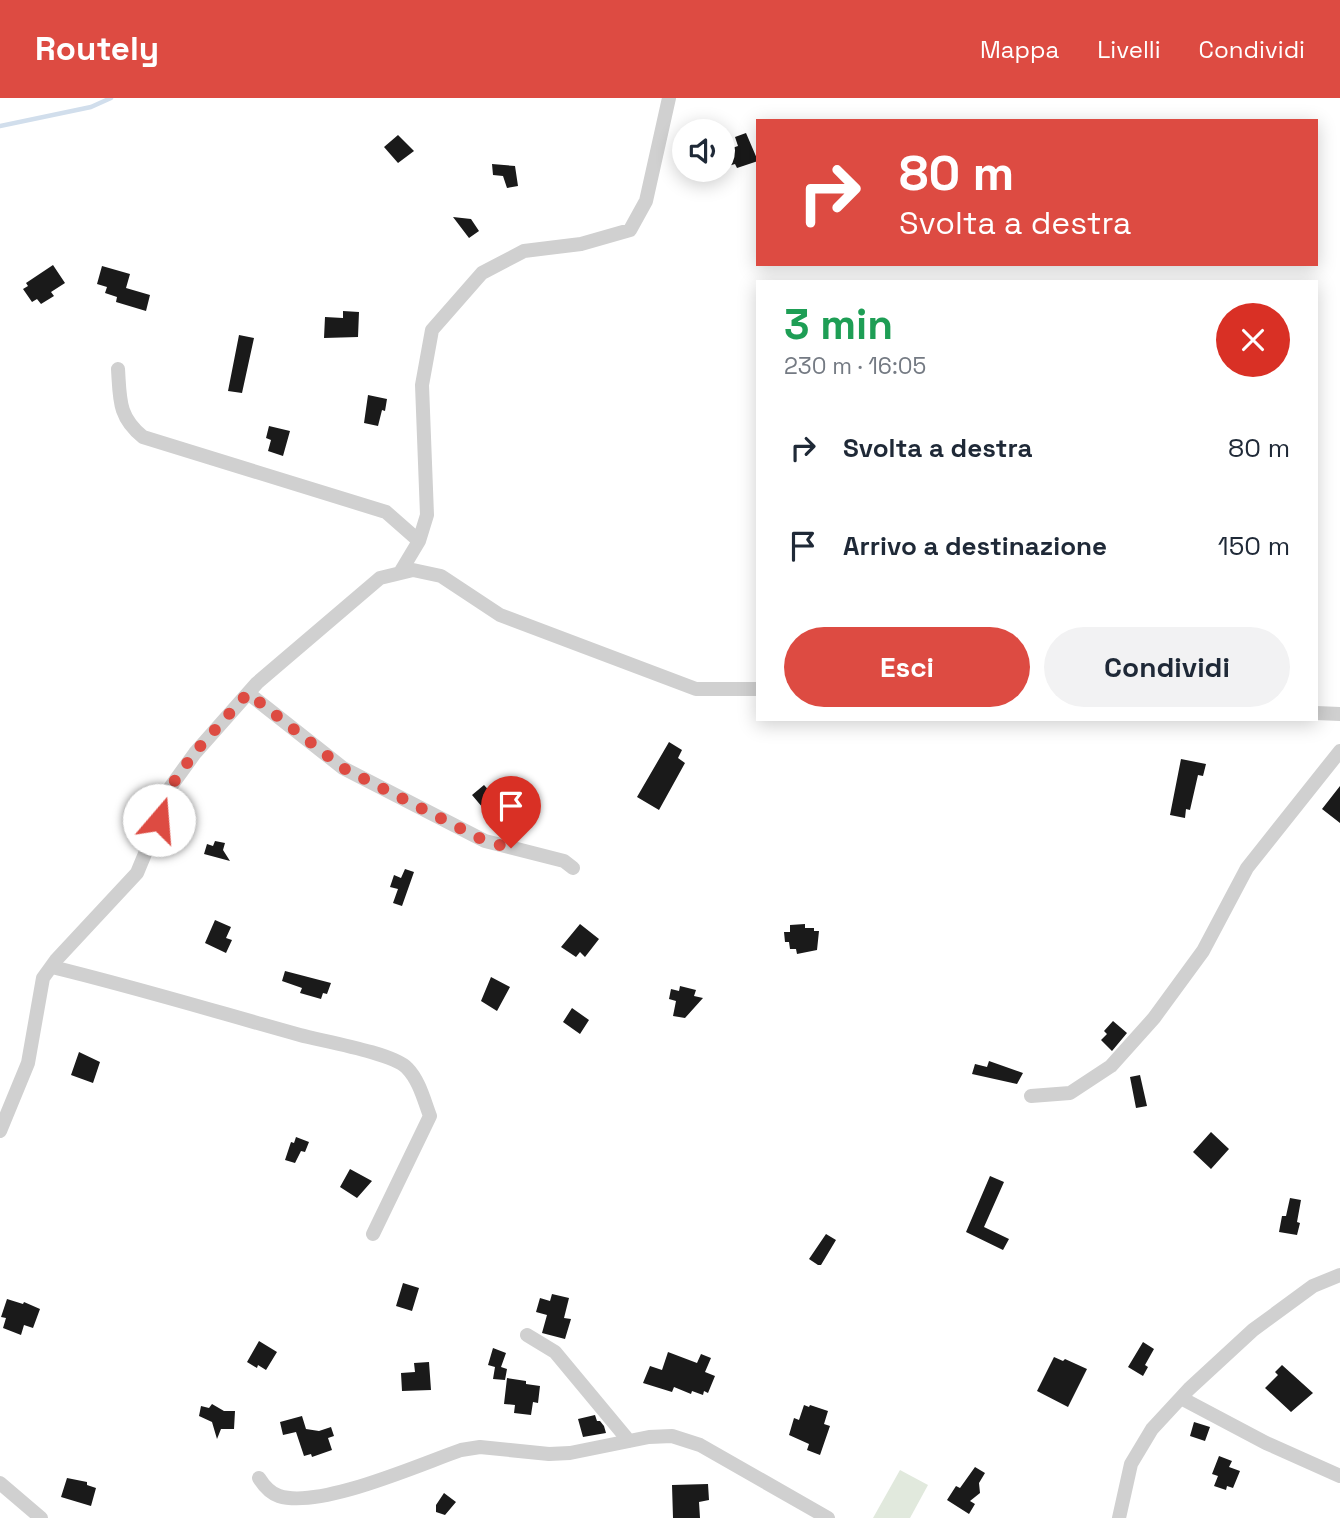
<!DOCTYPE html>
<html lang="it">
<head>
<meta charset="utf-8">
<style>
  body { margin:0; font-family:"Space Grotesk",sans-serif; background:#f2f2f3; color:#1f2937; height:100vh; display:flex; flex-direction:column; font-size:26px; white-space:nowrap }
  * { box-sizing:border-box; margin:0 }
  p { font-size:23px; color:#747a83 }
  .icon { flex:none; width:38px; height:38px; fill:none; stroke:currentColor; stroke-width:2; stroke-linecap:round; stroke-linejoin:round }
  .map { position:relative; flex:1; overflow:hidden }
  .side { position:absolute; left:756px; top:182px; width:562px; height:441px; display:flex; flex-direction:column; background:#fff; border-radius:0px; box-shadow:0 4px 18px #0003 }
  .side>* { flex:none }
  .top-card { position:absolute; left:756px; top:21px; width:562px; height:147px; border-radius:0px; box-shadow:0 4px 18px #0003; background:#dd4b42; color:#fff; overflow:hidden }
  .controls { position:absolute; left:672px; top:21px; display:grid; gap:14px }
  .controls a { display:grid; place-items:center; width:63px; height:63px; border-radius:50%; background:#fff; box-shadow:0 4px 18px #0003; font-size:35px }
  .pin { position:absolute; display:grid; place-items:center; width:60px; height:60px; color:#fff; margin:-72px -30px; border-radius:50% 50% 50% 0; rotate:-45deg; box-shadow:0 0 7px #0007 }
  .pin .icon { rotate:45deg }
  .me { position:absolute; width:77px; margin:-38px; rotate:18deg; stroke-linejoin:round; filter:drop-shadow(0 0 5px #0008) }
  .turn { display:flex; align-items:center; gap:24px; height:147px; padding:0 28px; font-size:32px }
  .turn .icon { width:91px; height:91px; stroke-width:2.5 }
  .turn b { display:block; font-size:49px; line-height:60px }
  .round { display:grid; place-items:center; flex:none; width:74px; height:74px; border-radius:37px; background:#f2f2f3 }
  .overview { display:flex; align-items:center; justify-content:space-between; height:119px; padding:0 28px }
  h1 { font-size:42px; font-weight:700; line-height:52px; color:#1e9e55 }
  .action { display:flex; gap:14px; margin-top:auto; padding:14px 28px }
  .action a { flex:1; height:80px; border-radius:42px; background:#dd4b42; color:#fff; font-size:28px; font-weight:700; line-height:80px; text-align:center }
  .action a+a { background:#f2f2f3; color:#1f2937 }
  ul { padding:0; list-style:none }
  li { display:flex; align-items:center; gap:21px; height:98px; padding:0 28px }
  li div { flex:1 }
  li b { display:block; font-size:26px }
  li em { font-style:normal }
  header { display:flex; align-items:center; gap:42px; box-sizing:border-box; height:98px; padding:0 35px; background:#dd4b42; color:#fff }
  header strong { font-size:33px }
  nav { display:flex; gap:38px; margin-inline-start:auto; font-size:24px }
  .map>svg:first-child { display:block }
</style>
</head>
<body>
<header>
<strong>Routely</strong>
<nav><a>Mappa</a><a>Livelli</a><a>Condividi</a></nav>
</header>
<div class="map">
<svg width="1340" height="1420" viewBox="0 0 1340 1420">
  <rect width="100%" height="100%" fill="#fff"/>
  <path fill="#e1e9dd" d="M900,1372L928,1387L910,1420H873Z"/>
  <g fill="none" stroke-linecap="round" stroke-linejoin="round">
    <path stroke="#d1deec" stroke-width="4.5" d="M0,28L91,9L111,0"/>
  </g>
  <path fill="#1a1a1a" d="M746,35L758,63L737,70L735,66L725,69L723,53L738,48L735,39Z
    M398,37L414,53L398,65L384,49Z
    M492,66L515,68L518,88L507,90L503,78L493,77Z
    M453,119L471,121L479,133L469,140Z
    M53,167L65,185L51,194L54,198L41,206L37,201L32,204L23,191L28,188L26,185Z
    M102,168L130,176L126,190L150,197L146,213L116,204L117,199L105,195L107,189L97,186Z
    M343,213L359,214L358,239L324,240L325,219L343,220Z
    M239,237L254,240L242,295L228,293Z
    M368,297L387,301L385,313L382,312L378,328L364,325Z
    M269,328L290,333L283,358L268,353L271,342L266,340Z
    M669,644L682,652L678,660L685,665L659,712L637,699Z
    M1181,661L1206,666L1203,678L1198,677L1190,712L1186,711L1185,720L1170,717Z
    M484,687L495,699L483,710L472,697Z
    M1340,688V725L1322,711Z
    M215,743L225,745L223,752L230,763L204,756L207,746L213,748Z
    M405,771L414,774L402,808L393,805L398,791L390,789L394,777L401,780Z
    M215,822L231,829L226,840L232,842L226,855L205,845Z
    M580,826L599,841L585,859L580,854L576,859L561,849Z
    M805,826V830H814V833H819L817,852L797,856L796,851H790L789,844H785L784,834H790V827Z
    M285,873L331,885L327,896L323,895L321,901L300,895L302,890L282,883Z
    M491,879L510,889L497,913L481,903Z
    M680,888L696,892L694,898L703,900L685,920L673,918L676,903L669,901L671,891L679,893Z
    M572,910L589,922L580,936L563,924Z
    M1113,923L1127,935L1112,953L1101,942L1107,936L1104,933Z
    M79,954L100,964L93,985L71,977Z
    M989,963L1023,975L1017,986L972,976L975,966L987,969Z
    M1140,977L1147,1008L1136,1010L1130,979Z
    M1211,1034L1229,1051L1211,1071L1193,1054Z
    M296,1039L309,1044L305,1054L301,1053L295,1065L285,1062L291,1044L294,1045Z
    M350,1071L372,1083L357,1100L340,1089Z
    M990,1078L1004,1084L984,1129L1009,1141L1003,1152L966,1134Z
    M1290,1100L1301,1102L1297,1124L1300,1125L1297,1137L1279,1134L1282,1118H1286Z
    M826,1136L836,1142L821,1167H818L809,1161Z
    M403,1185L419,1190L412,1213L396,1208Z
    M552,1196L569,1200L564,1220L571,1221L565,1241L542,1235L547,1217L536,1214L540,1200L550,1203Z
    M7,1201L23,1206L24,1204L40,1211L33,1230L24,1227L21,1237L3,1230L6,1220L1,1219Z
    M259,1243L277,1254L266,1272L258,1267L257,1270L247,1264Z
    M1143,1244L1154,1251L1145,1267L1148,1269L1143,1278L1128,1269Z
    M493,1250L506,1255L501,1269L507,1271L505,1282L493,1281L495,1269L488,1267Z
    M668,1254L697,1265L701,1256L711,1260L705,1274L715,1278L708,1295L704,1293L703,1297L692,1293L691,1296L674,1289L672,1294L643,1285L650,1268L662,1272Z
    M1054,1259L1063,1263L1065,1261L1087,1271L1068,1309L1037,1293Z
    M429,1264L431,1292L402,1293L401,1275L415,1274L414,1265Z
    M1282,1267L1313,1295L1291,1314L1265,1290L1278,1277L1275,1274Z
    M507,1280L526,1283V1286L540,1288L538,1305L533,1304L531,1317L514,1315L515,1307L504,1306Z
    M212,1306L224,1313H235L234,1331H221L217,1341L212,1324L199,1318L201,1308L209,1310Z
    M804,1307L809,1309L810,1307L828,1313L824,1326L830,1328L820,1357L807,1352L809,1346L789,1337L794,1320L799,1322Z
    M595,1317L597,1323H600L604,1328L606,1335L583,1339L578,1321Z
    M302,1318L306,1331L319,1333L331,1329L334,1338L328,1340L332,1352L312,1359L311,1356L304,1358L296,1334L283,1337L280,1324Z
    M1194,1324L1210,1329L1205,1343L1190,1338Z
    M1219,1358L1232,1363L1229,1369L1240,1373L1233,1390L1227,1388L1226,1392L1214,1388L1218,1378L1212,1376Z
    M975,1369L985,1375L979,1385L980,1395L970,1403L975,1406L969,1416L947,1402L956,1388L960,1390Z
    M67,1380L87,1384V1387L96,1390L91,1408L61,1399Z
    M708,1386L709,1402L699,1404L700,1420H673L672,1387Z
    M444,1395L456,1404L445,1417L436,1414V1407Z"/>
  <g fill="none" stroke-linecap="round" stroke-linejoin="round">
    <path stroke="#d0d0d0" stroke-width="14" d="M118,271C120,301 118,319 143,339L386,414L419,443
      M401,473L419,443L427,417L422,287L432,232L482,175L524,153L581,146L630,132L646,103L669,0
      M248,595L343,670L485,743L564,763L573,770
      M1316,615L1340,616
      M52,869C135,889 217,914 300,937C322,943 393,955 407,970C419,982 424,1002 430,1018L373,1136
      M1031,998L1070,995L1111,968L1154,920L1203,853L1247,770L1340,653
      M0,1033L28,965L43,880L56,862L137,775L159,722L164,698L195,655L257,585L380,480L413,472L441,478L500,517L696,591H758
      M527,1237L555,1254L629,1343
      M1181,1300L1266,1345L1340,1378
      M259,1380C264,1388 270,1395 279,1398C320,1411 418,1367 461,1352L480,1349L549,1356L570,1355L649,1339L672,1338L700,1347L828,1420
      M0,1385L41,1420
      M1119,1420L1131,1366L1152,1331L1189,1291L1253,1232L1313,1188L1340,1177"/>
  </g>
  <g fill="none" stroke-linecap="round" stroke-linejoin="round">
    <path stroke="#dd4b42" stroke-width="12" stroke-dasharray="0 21.6" d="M159,722L164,698L195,654L248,595L343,670L485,743L511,750"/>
  </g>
</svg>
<div class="controls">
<a><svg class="icon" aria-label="sound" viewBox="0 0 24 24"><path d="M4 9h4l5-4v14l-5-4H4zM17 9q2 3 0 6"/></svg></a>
</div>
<div class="pin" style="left:511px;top:750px;background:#d93025"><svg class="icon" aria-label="arrive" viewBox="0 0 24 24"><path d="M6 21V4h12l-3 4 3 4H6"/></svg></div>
<svg class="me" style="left:159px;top:722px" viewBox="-20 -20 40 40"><circle r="19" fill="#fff"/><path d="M0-13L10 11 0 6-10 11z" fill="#dd4b42"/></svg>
<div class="top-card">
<div class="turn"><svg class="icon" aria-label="right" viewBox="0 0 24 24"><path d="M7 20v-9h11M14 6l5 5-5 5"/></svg><div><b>80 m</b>Svolta a destra</div></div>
</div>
<section class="side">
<div class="overview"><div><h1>3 min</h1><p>230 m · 16:05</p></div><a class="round" style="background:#d93025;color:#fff"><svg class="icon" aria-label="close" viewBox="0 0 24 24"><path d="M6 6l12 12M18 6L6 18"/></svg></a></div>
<ul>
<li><svg class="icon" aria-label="right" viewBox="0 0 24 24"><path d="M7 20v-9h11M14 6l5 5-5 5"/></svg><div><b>Svolta a destra</b></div><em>80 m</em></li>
<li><svg class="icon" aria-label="arrive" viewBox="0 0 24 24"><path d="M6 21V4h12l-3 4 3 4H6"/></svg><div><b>Arrivo a destinazione</b></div><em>150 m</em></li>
</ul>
<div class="action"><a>Esci</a><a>Condividi</a></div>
</section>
</div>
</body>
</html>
